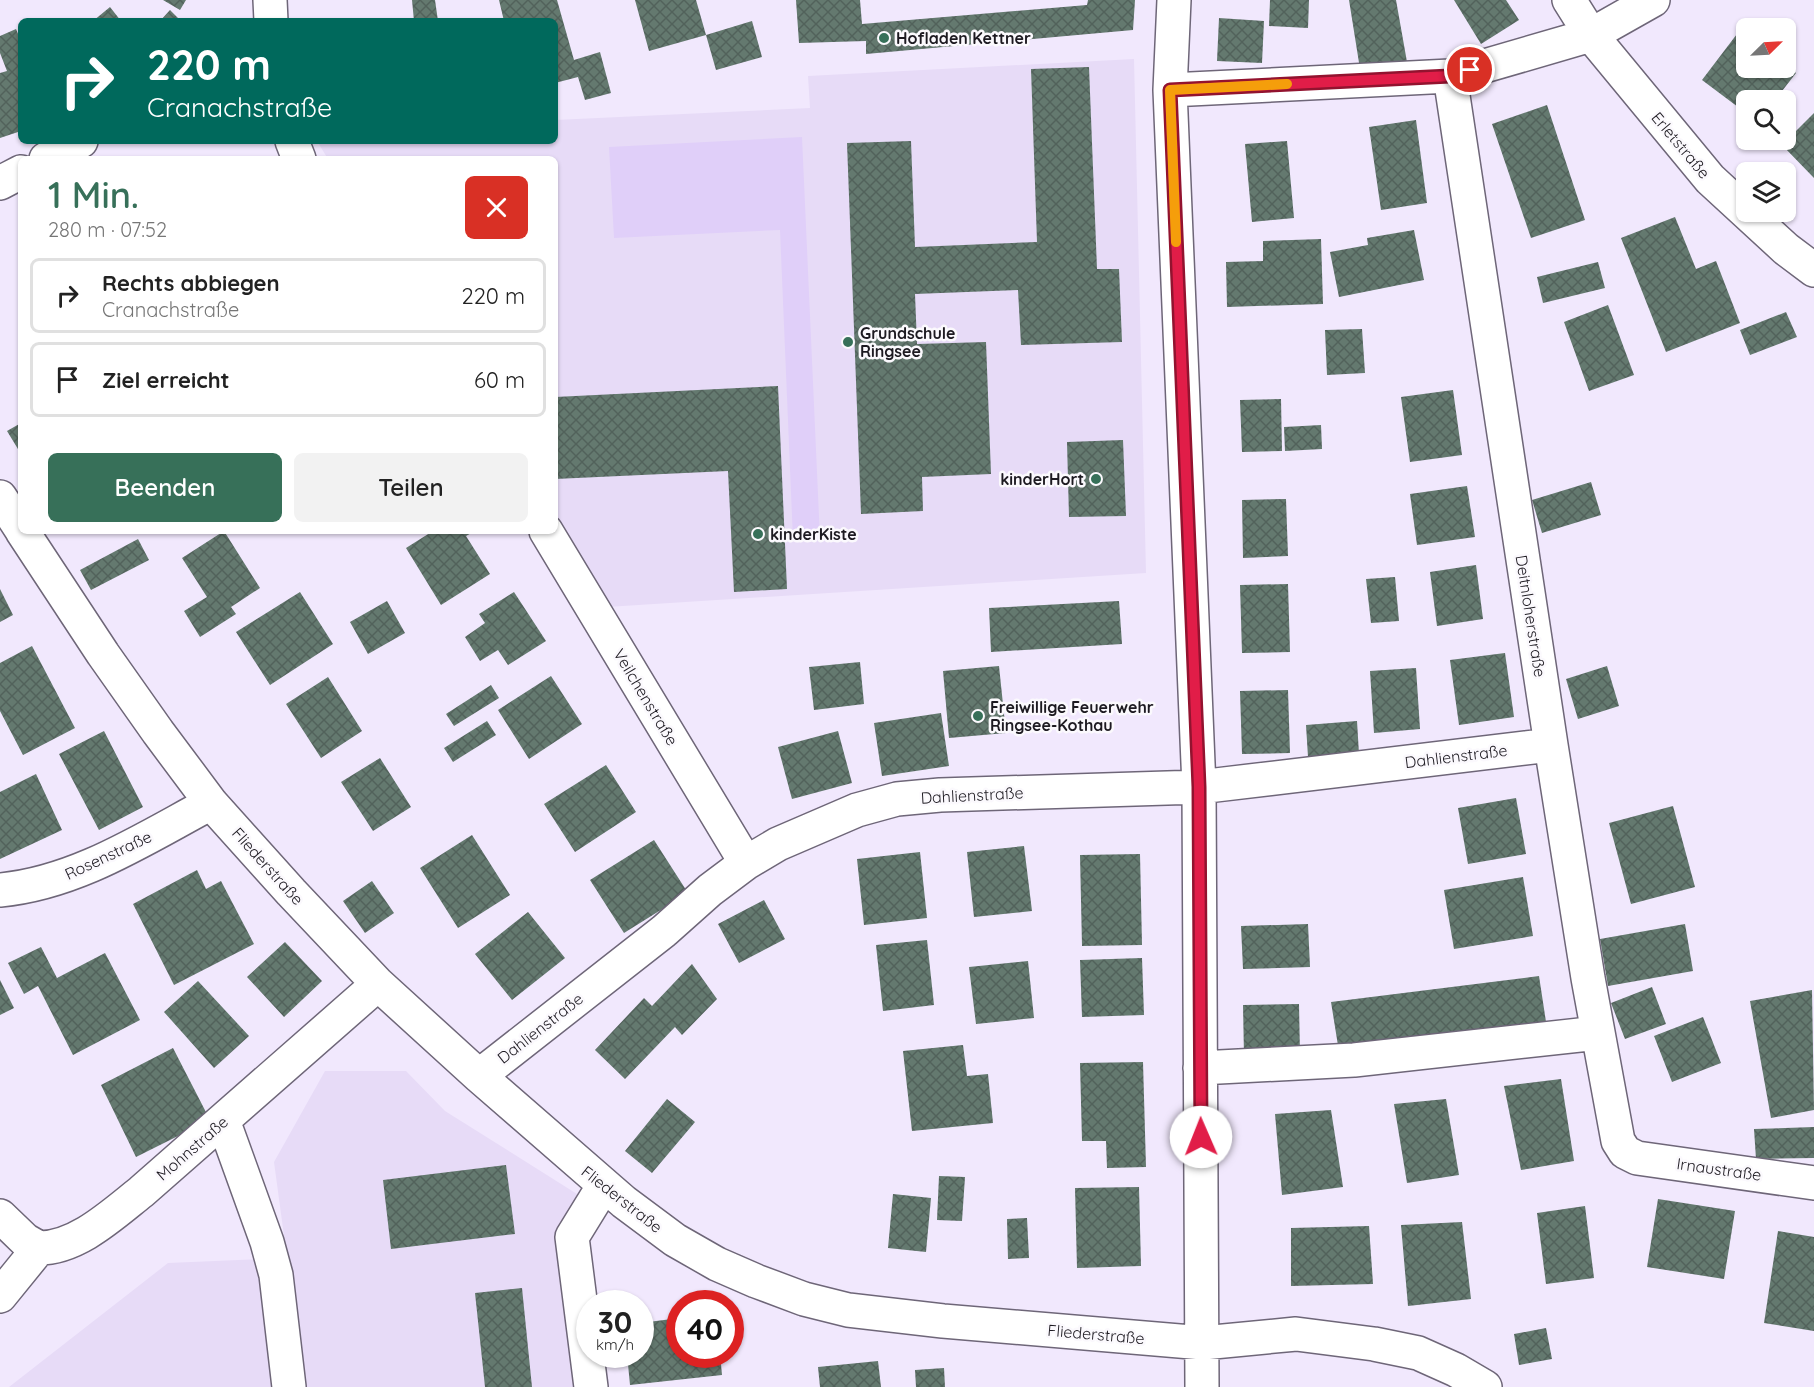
<!DOCTYPE html>
<html lang="de">
<head>
<meta charset="utf-8">
<style>
  body { margin:0; font-family:Quicksand,sans-serif; background:#f2f2f2; color:#222; height:100vh; display:flex; flex-direction:column; font-size:22px; white-space:nowrap }
  * { box-sizing:border-box; margin:0 }
  p { font-size:20px; color:#767676 }
  .icon { flex:none; width:33px; height:33px; fill:none; stroke:currentColor; stroke-width:2; stroke-linecap:round; stroke-linejoin:round }
  .map { position:relative; flex:1; overflow:hidden }
  .sheet { position:absolute; left:18px; top:156px; width:540px; height:378px; display:flex; flex-direction:column; background:#fff; border-radius:9px; box-shadow:0 2px 4px #0004 }
  .sheet>* { flex:none }
  .hud { position:absolute; left:18px; top:18px; width:540px; height:126px; border-radius:9px; box-shadow:0 2px 4px #0004; background:#00695c; color:#fff; overflow:hidden }
  .needle { width:39px; rotate:66deg }
  .buttons { position:absolute; left:1736px; top:18px; display:grid; gap:12px }
  .buttons a { display:grid; place-items:center; width:60px; height:60px; border-radius:9px; background:#fff; box-shadow:0 2px 4px #0004; font-size:30px }
  .speed { position:absolute; left:576px; top:1290px; display:flex; gap:12px; font-size:30px; font-weight:700; text-align:center }
  .speed>* { display:grid; place-content:center; width:78px; height:78px; border-radius:50%; background:#fff; box-shadow:0 2px 4px #0004; line-height:1 }
  .speed small { font-size:15px; font-weight:400 }
  .speed .limit { border:9px solid #d22; background:#fff; color:#111 }
  .pin { position:absolute; display:grid; place-items:center; width:51px; height:51px; color:#fff; margin:-26px; border:3px solid #fff; border-radius:50%; box-shadow:0 2px 6px #0007 }
  .me { position:absolute; width:66px; margin:-33px; rotate:359deg; stroke-linejoin:round; filter:drop-shadow(0 0 4px #0008) }
  .turn { display:flex; align-items:center; gap:21px; height:126px; padding:0 30px; font-size:27px }
  .turn .icon { width:78px; height:78px; stroke-width:2.5 }
  .turn b { display:block; font-size:42px; line-height:51px }
  .round { display:grid; place-items:center; flex:none; width:63px; height:63px; border-radius:9px; background:#f2f2f2 }
  .summary { display:flex; align-items:center; justify-content:space-between; height:102px; padding:0 30px }
  h1 { font-size:36px; font-weight:600; line-height:45px; color:#377059 }
  .button { display:flex; gap:12px; margin-top:auto; padding:12px 30px }
  .button a { flex:1; height:69px; border-radius:9px; background:#377059; color:#fff; font-size:24px; font-weight:600; line-height:69px; text-align:center }
  .button a+a { background:#f2f2f2; color:#222 }
  ul { padding:0; list-style:none }
  li { display:flex; align-items:center; gap:18px; height:75px; margin:0 12px 9px; padding:0 18px; border:3px solid #e0e0e0; border-radius:9px }
  li div { flex:1 }
  li b { display:block; font-size:22px }
  li em { font-style:normal }
  .map>svg:first-child { display:block }
</style>
</head>
<body>
<div class="map">
<svg width="1814" height="1387" viewBox="0 0 1814 1387">
  <defs>
    <pattern id="building-cross-hatch" width="8" height="8" patternUnits="userSpaceOnUse" patternTransform="scale(1.5)"><rect width="8" height="8" fill="#64796f"/><path d="M0 0l8 8M0 8l8-8" fill="none" stroke="#52625b"/></pattern>
  </defs>
  <rect width="100%" height="100%" fill="#f1e8fd"/>
  <path fill="#e7dbf7" d="M1134,59L1146,573L607,607L555,524V159H328L317,141H555V120L810,108L808,76Z
    M325,1071H406L445,1111L577,1194L598,1387H9L168,1263L287,1258L274,1162Z"/>
  <path fill="#e0cff9" d="M802,137L820,539L793,540L780,230L614,238L609,147Z"/>
  <path fill="url(#building-cross-hatch)" d="M163,0H186L180,10Z
    M412,0H435L438,21H414Z
    M499,0H557L574,60L600,52L611,93L585,100L578,77L555,83V21H504Z
    M635,0H696L706,35L649,51Z
    M796,0H860L862,24L1087,5L1088,0H1135L1133,30L866,54V41L799,43Z
    M1270,0H1309L1308,28L1269,26Z
    M1349,0H1396L1407,62L1360,69Z
    M1454,0H1506L1519,20L1481,44Z
    M110,7L121,21H93Z
    M170,10L181,21H160Z
    M1219,18L1264,21L1262,63L1217,61Z
    M752,21L762,57L716,70L706,35Z
    M16,29L21,41V131L0,138V73L7,71L0,53V36Z
    M1740,30L1746,34V68H1785V64L1796,73L1775,100H1746V113L1702,80Z
    M1089,67L1097,269H1119L1122,342L1021,345L1018,290L915,294L917,344L986,342L991,474L922,477L923,511L861,514L847,143L911,141L915,247L1037,242L1031,69Z
    M1547,105L1585,220L1531,238L1492,124Z
    M1814,113V178L1782,145Z
    M1416,120L1427,203L1381,210L1369,127Z
    M1287,141L1294,218L1252,222L1245,144Z
    M1675,217L1696,269L1716,261L1740,323L1666,352L1621,238Z
    M1414,230L1424,280L1339,297L1330,252L1368,245L1367,238Z
    M1321,239L1323,304L1227,307L1226,262L1263,261V241Z
    M1598,262L1605,288L1543,303L1537,277Z
    M1608,305L1634,375L1589,391L1564,322Z
    M1786,312L1797,337L1750,355L1740,330Z
    M1362,329L1365,373L1327,375L1325,330Z
    M778,386L787,589L734,592L728,471L555,479V397Z
    M1453,390L1462,455L1410,462L1401,397Z
    M1281,399L1282,451L1242,452L1240,400Z
    M21,423V454L7,431Z
    M1321,425L1322,449L1285,451L1284,427Z
    M1123,440L1126,516L1069,517L1067,442Z
    M1591,482L1601,515L1542,533L1532,500Z
    M1467,486L1475,537L1417,545L1410,494Z
    M1286,499L1288,556L1243,558L1242,500Z
    M224,531L260,588L231,607L236,614L200,637L184,611L207,597L182,558Z
    M433,531H475L466,536L490,574L441,605L406,548Z
    M138,539L149,560L91,590L80,570Z
    M1476,565L1483,619L1437,626L1430,572Z
    M1395,577L1399,621L1371,623L1366,579Z
    M1288,584L1290,652L1242,653L1240,585Z
    M0,589L13,615L0,622Z
    M300,592L333,644L270,685L236,632Z
    M514,592L546,641L508,665L498,650L480,661L465,637L485,623L479,614Z
    M387,601L405,633L368,654L350,622Z
    M1119,601L1122,644L991,652L989,608Z
    M32,646L75,728L23,755L0,711V663Z
    M1505,653L1514,717L1459,725L1450,660Z
    M860,662L864,704L814,710L809,667Z
    M999,666L1006,733L949,738L943,671Z
    M1607,666L1619,706L1578,719L1566,679Z
    M1416,668L1420,729L1374,733L1370,671Z
    M551,676L582,724L529,759L498,710Z
    M328,677L362,731L321,758L286,704Z
    M491,685L499,698L454,726L446,714Z
    M1288,690L1290,753L1242,754L1240,691Z
    M941,713L949,766L882,776L874,723Z
    M487,721L496,735L453,762L444,748Z
    M1357,721L1359,754L1308,757L1306,725Z
    M104,731L143,807L99,830L59,754Z
    M838,731L852,783L792,799L778,747Z
    M380,758L411,807L373,831L341,782Z
    M606,765L636,812L575,852L544,804Z
    M36,774L62,830L0,859V792Z
    M1516,798L1526,854L1468,864L1458,808Z
    M1673,806L1695,887L1631,904L1609,823Z
    M472,835L510,895L458,928L420,868Z
    M654,840L688,893L624,933L590,880Z
    M1024,846L1032,911L974,917L967,852Z
    M920,852L927,918L864,925L857,859Z
    M1140,854L1142,945L1082,946L1080,855Z
    M197,870L206,889L221,881L254,944L174,985L133,904Z
    M1523,877L1533,936L1454,949L1444,890Z
    M372,881L394,913L365,933L343,901Z
    M764,900L785,939L739,963L718,924Z
    M528,912L565,958L512,1000L475,954Z
    M1308,924L1310,967L1243,969L1241,926Z
    M1685,924L1693,971L1608,986L1600,939Z
    M927,940L934,1005L883,1011L876,945Z
    M285,942L322,981L284,1017L247,977Z
    M41,947L57,978L105,953L140,1020L73,1055L38,986L24,994L8,963Z
    M1142,958L1144,1015L1082,1017L1080,960Z
    M1028,961L1034,1018L976,1024L969,967Z
    M692,964L717,999L682,1035L675,1027L625,1079L595,1050L644,998L652,1006Z
    M1539,976L1548,1035L1340,1058L1331,1002Z
    M0,980L14,1008L0,1015Z
    M198,981L249,1036L214,1068L164,1012Z
    M1652,987L1666,1024L1625,1039L1611,1003Z
    M1812,990L1814,1110L1771,1118L1750,1001Z
    M1299,1004L1300,1054L1244,1056L1243,1005Z
    M1703,1017L1721,1063L1672,1082L1654,1036Z
    M963,1045L967,1076L988,1074L993,1123L912,1131L903,1051Z
    M173,1048L210,1120L136,1157L101,1085Z
    M1143,1062L1146,1167L1107,1168L1106,1141H1082L1080,1063Z
    M1561,1079L1574,1161L1521,1170L1504,1086Z
    M667,1099L695,1122L652,1173L625,1151Z
    M1446,1099L1459,1175L1407,1183L1394,1104Z
    M1331,1110L1343,1187L1282,1195L1275,1114Z
    M1814,1127V1158L1756,1159L1754,1129Z
    M506,1165L515,1234L391,1249L383,1180Z
    M939,1176L965,1177L962,1221L937,1220Z
    M1139,1187L1141,1266L1077,1268L1075,1188Z
    M893,1194L931,1198L926,1252L888,1248Z
    M1658,1199L1735,1211L1724,1279L1647,1267Z
    M1585,1206L1594,1278L1546,1284L1537,1213Z
    M1027,1218L1029,1258L1008,1259L1007,1219Z
    M1462,1222L1471,1299L1408,1306L1401,1225Z
    M1369,1226L1373,1284L1291,1286V1228Z
    M1778,1231L1814,1237V1331L1764,1323Z
    M522,1288L532,1387H485L475,1293Z
    M680,1318V1354H720L722,1375L630,1385L627,1354H640V1323Z
    M1546,1328L1552,1359L1519,1365L1514,1334Z
    M878,1361L881,1387H820L818,1367Z
    M944,1368L945,1387H916L915,1370Z"/>
  <g fill="none" stroke-linecap="round" stroke-linejoin="round">
    <g stroke="#6e6678" stroke-width="36">
      <path id="minor" d="M270,0L271,21
        M1174,0L1170,90L1199,787L1202,1387
        M1569,0L1591,35L1710,179L1786,249L1814,270
        M1450,76L1551,745L1588,978L1618,1141L1625,1152L1637,1158L1814,1183
        M1170,90L1450,76L1591,35L1653,0
        M292,141L299,159
        M46,159L81,141
        M0,183L21,172
        M0,497L21,529
        M22,531L103,654L158,732L211,803L291,892L378,984L479,1076L624,1202L675,1240L717,1264L756,1281L804,1299L848,1310L943,1321L1203,1343L1296,1334L1374,1344L1418,1353L1456,1370L1485,1387
        M546,531L746,863
        M0,890C77,883 145,838 211,803
        M1200,1068L1354,1060L1598,1033
        M479,1076L664,931L710,890L746,863L778,844L857,810L897,799L940,795L1199,787L1551,745
        M223,1120L267,1242L276,1275L289,1387
        M0,1216L25,1240L39,1248
        M0,1296L39,1248C77,1248 112,1215 141,1192L378,984
        M591,1387L572,1237L604,1185"/>
    </g>
    <use href="#minor" stroke="#fff" stroke-width="33"/>
  </g>
  <g fill="none" stroke-linecap="round" stroke-linejoin="round">
    <g stroke="#92132f" stroke-width="15">
      <path id="route" d="M1201,1137L1199,787L1170,90L1450,76L1470,70"/>
    </g>
    <use href="#route" stroke="#e11d48" stroke-width="10"/>
    <path stroke="#f59e0b" stroke-width="10" d="M1176,242L1170,90L1287,84"/>
  </g>
  <g fill="#377059" stroke="#fbf9fd" stroke-width="2">
    <circle cx="884" cy="38" r="6"/>
    <circle cx="848" cy="342" r="6"/>
    <circle cx="1096" cy="479" r="6"/>
    <circle cx="758" cy="534" r="6"/>
    <circle cx="978" cy="716" r="6"/>
  </g>
  <g text-anchor="middle" dominant-baseline="central" stroke-width="5" stroke-linejoin="round" paint-order="stroke">
    <g font-size="16" font-weight="bold" fill="#1d1a21" stroke="#fbf9fd" text-anchor="start">
      <text x="896" y="38">Hofladen Kettner</text>
      <text x="860" y="333">Grundschule<tspan x="860" dy="18">Ringsee</tspan></text>
      <text x="1084" y="479" text-anchor="end">kinderHort</text>
      <text x="770" y="534">kinderKiste</text>
      <text x="990" y="707">Freiwillige Feuerwehr<tspan x="990" dy="18">Ringsee-Kothau</tspan></text>
    </g>
    <g font-size="16" fill="#1d1a21" stroke="#fbf9fd">
      <text transform="translate(1681 145) rotate(50)">Erletstraße</text>
      <text transform="translate(1531 616) rotate(81)">Deitnloherstraße</text>
      <text transform="translate(646 697) rotate(59)">Veilchenstraße</text>
      <text transform="translate(1456 756) rotate(-7)">Dahlienstraße</text>
      <text transform="translate(972 795) rotate(-3)">Dahlienstraße</text>
      <text transform="translate(108 855) rotate(-25)">Rosenstraße</text>
      <text transform="translate(268 866) rotate(48)">Fliederstraße</text>
      <text transform="translate(540 1028) rotate(-38)">Dahlienstraße</text>
      <text transform="translate(192 1148) rotate(-41)">Mohnstraße</text>
      <text transform="translate(1719 1169) rotate(8)">Irnaustraße</text>
      <text transform="translate(622 1199) rotate(38)">Fliederstraße</text>
      <text transform="translate(1096 1334) rotate(5)">Fliederstraße</text>
    </g>
  </g>
</svg>
<div class="buttons">
<a><svg class="needle" viewBox="-14 -14 28 28"><path d="M0-13l5 13h-10z" fill="#e53935"/><path d="M0 13l5-13h-10z" fill="#767676"/></svg></a>
<a><svg class="icon" aria-label="search" viewBox="0 0 24 24"><circle cx="10" cy="10" r="6"/><path d="M15 15l6 6"/></svg></a>
<a><svg class="icon" aria-label="layers" viewBox="0 0 24 24"><path d="M12 4l9 5-9 5-9-5zM3 14l9 5 9-5"/></svg></a>
</div>
<div class="speed"><div>30<small>km/h</small></div><div class="limit">40</div></div>
<div class="pin" style="left:1470px;top:70px;background:#d93025"><svg class="icon" aria-label="arrive" viewBox="0 0 24 24"><path d="M6 21V4h12l-3 4 3 4H6"/></svg></div>
<svg class="me" style="left:1201px;top:1137px" viewBox="-20 -20 40 40"><circle r="19" fill="#fff"/><path d="M0-13L10 11 0 6-10 11z" fill="#e11d48"/></svg>
<div class="hud">
<div class="turn"><svg class="icon" aria-label="right" viewBox="0 0 24 24"><path d="M7 20v-9h11M14 6l5 5-5 5"/></svg><div><b>220 m</b>Cranachstraße</div></div>
</div>
<section class="sheet">
<div class="summary"><div><h1>1 Min.</h1><p>280 m · 07:52</p></div><a class="round" style="background:#d93025;color:#fff"><svg class="icon" aria-label="close" viewBox="0 0 24 24"><path d="M6 6l12 12M18 6L6 18"/></svg></a></div>
<ul>
<li><svg class="icon" aria-label="right" viewBox="0 0 24 24"><path d="M7 20v-9h11M14 6l5 5-5 5"/></svg><div><b>Rechts abbiegen</b><p>Cranachstraße</p></div><em>220 m</em></li>
<li><svg class="icon" aria-label="arrive" viewBox="0 0 24 24"><path d="M6 21V4h12l-3 4 3 4H6"/></svg><div><b>Ziel erreicht</b></div><em>60 m</em></li>
</ul>
<div class="button"><a>Beenden</a><a>Teilen</a></div>
</section>
</div>
</body>
</html>
